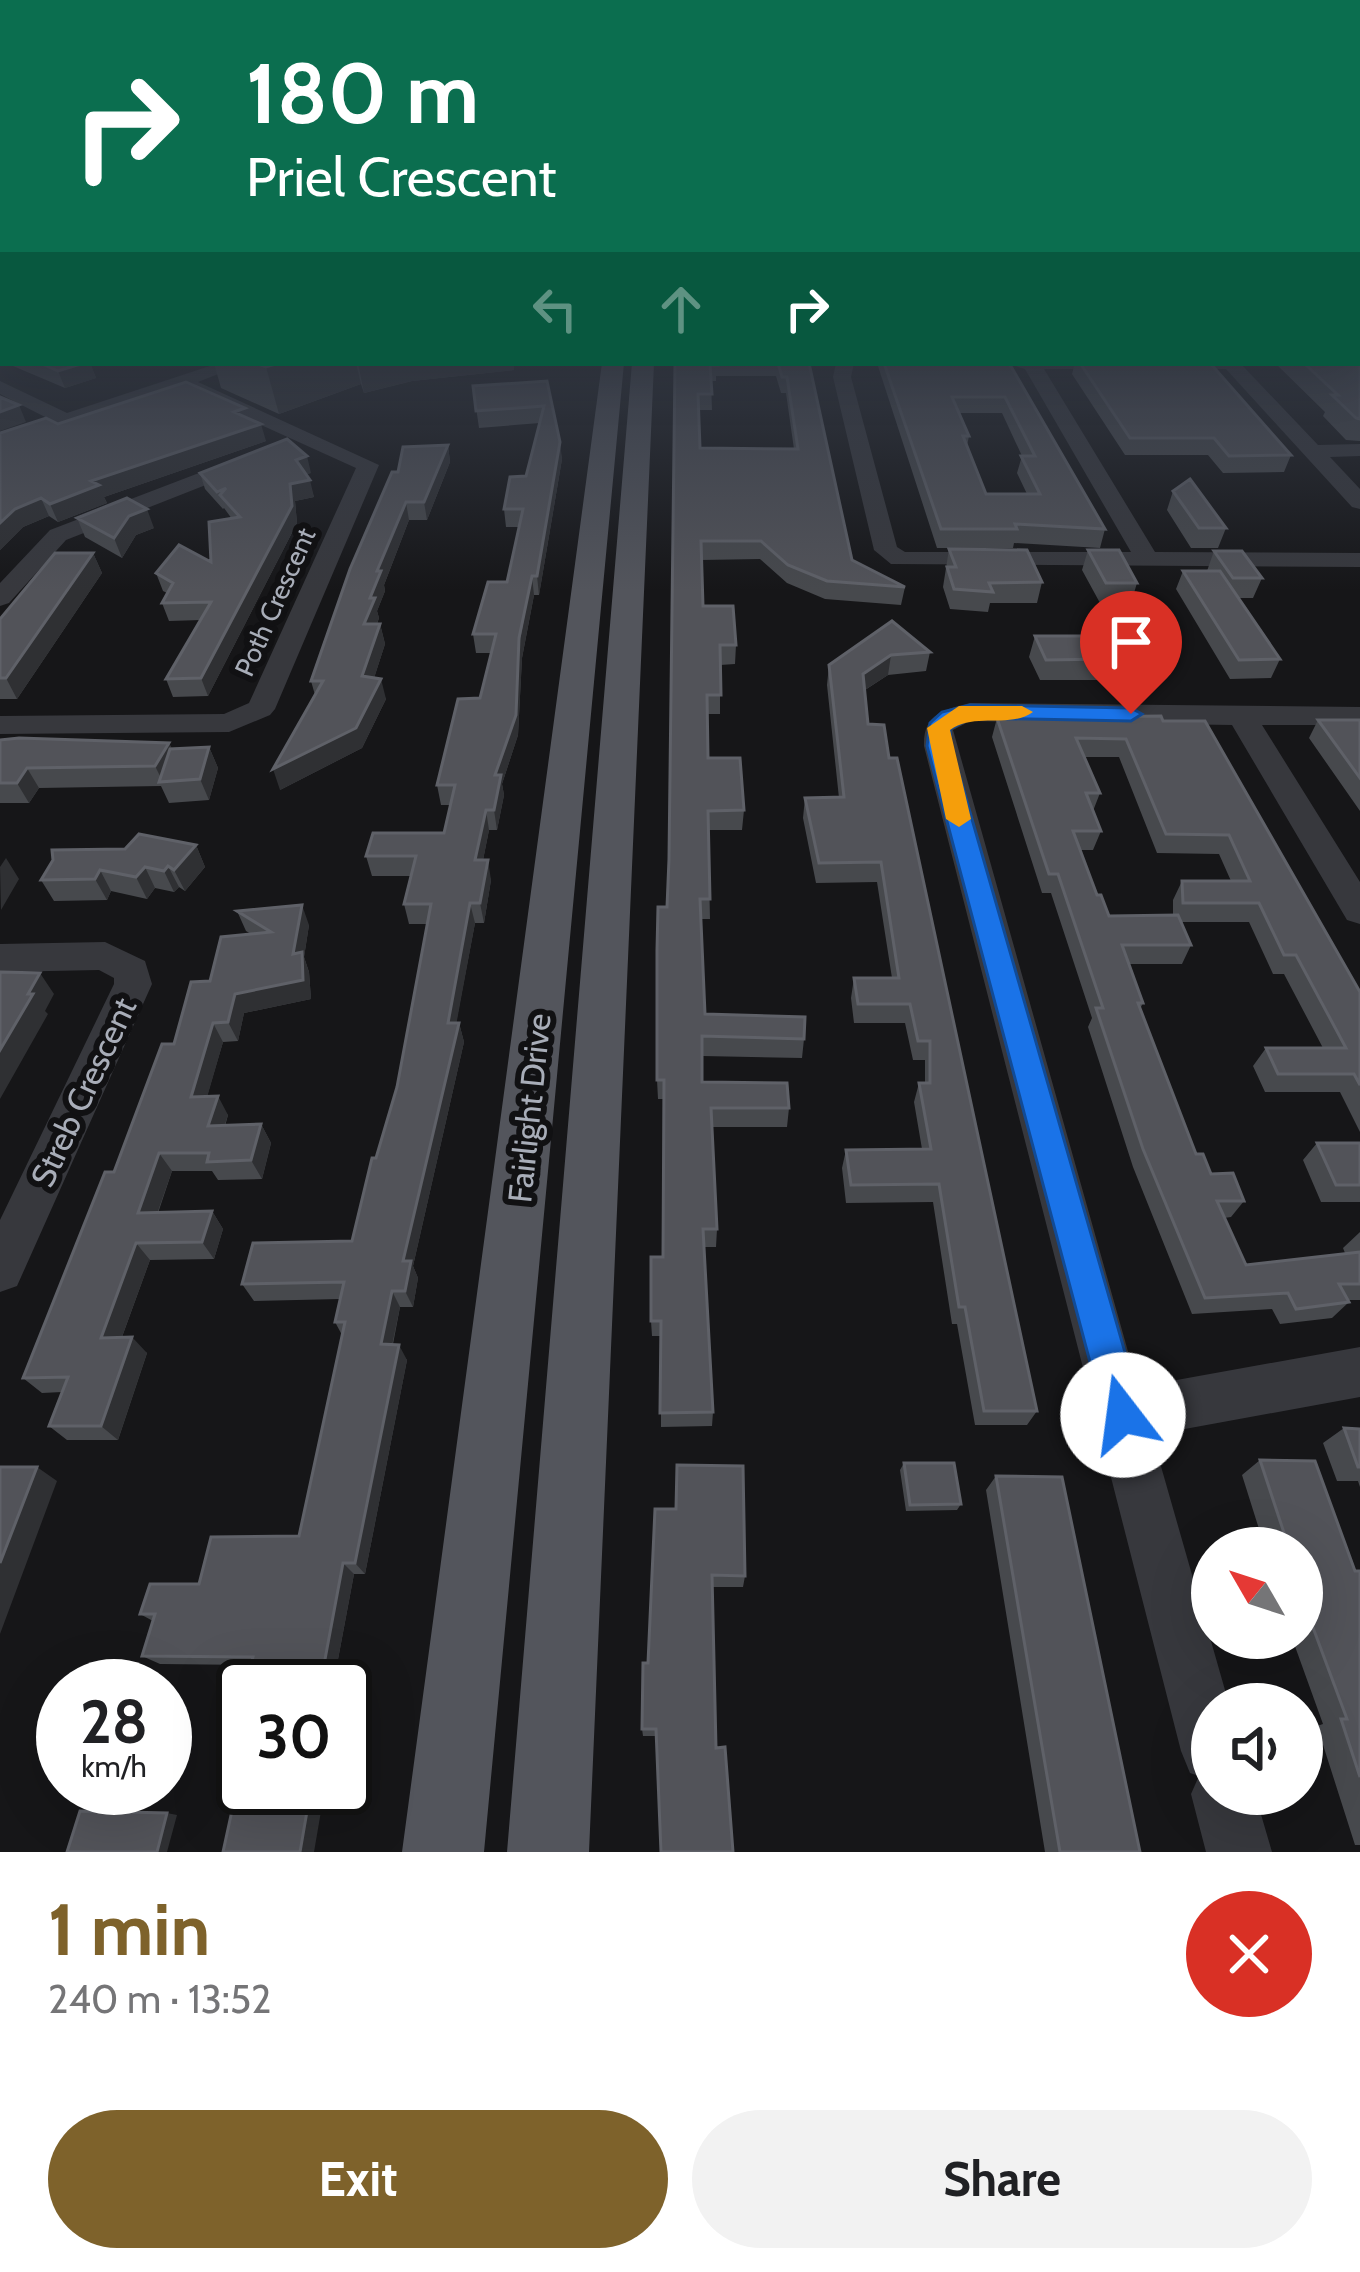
<!DOCTYPE html>
<html lang="en">
<head>
<meta charset="utf-8">
<style>
  body { margin:0; font-family:Cabin,sans-serif; background:#f2f2f2; color:#202124; height:100vh; display:flex; flex-direction:column; font-size:45px; white-space:nowrap }
  * { box-sizing:border-box; margin:0 }
  p { font-size:39px; color:#757577 }
  .icon { flex:none; width:66px; height:66px; fill:none; stroke:currentColor; stroke-width:2; stroke-linecap:round; stroke-linejoin:round }
  .map { position:relative; height:1852px; overflow:hidden }
  .sheet { display:flex; flex-direction:column; background:#fff; flex:1 }
  .sheet>* { flex:none }
  .top-card { position:absolute; left:0px; top:0px; width:1362px; height:366px; box-shadow:0 12px 48px #0002; background:#0b6e4f; color:#fff; overflow:hidden }
  .needle { width:78px; rotate:309deg }
  .tools { position:absolute; left:1191px; top:1527px; display:grid; gap:24px }
  .tools a { display:grid; place-items:center; width:132px; height:132px; border-radius:50%; background:#fff; box-shadow:0 12px 48px #0002; font-size:60px }
  .speed { position:absolute; left:36px; top:1659px; display:flex; gap:24px; font-size:60px; font-weight:700; text-align:center }
  .speed>* { display:grid; place-content:center; width:156px; height:156px; border-radius:50%; background:#fff; box-shadow:0 12px 48px #0002; line-height:1 }
  .speed small { font-size:30px; font-weight:400 }
  .speed .limit { border:6px solid #111; border-radius:18px; background:#fff; color:#111 }
  .pin { position:absolute; display:grid; place-items:center; width:102px; height:102px; color:#fff; margin:-123px -51px; border-radius:50% 50% 50% 0; rotate:-45deg; box-shadow:0 0 12px #0007 }
  .pin .icon { rotate:45deg }
  .me { position:absolute; width:132px; margin:-66px; rotate:345deg; stroke-linejoin:round; filter:drop-shadow(0 0 9px #0008) }
  .turn { display:flex; align-items:center; gap:42px; height:252px; padding:0 48px; font-size:54px }
  .turn .icon { width:156px; height:156px; stroke-width:2.5 }
  .turn b { display:block; font-size:84px; line-height:102px }
  .lanes { display:flex; align-items:center; height:114px; padding:0 48px; background:#0003; justify-content:center; gap:60px; direction:ltr }
  .lanes .off { opacity:.35 }
  .round { display:grid; place-items:center; flex:none; width:126px; height:126px; border-radius:63px; background:#f2f2f2 }
  .overview { display:flex; align-items:center; justify-content:space-between; height:204px; padding:0 48px }
  h1 { font-size:72px; font-weight:700; line-height:90px; color:#7e622b }
  .action { display:flex; gap:24px; margin-top:auto; padding:24px 48px }
  .action a { flex:1; height:138px; border-radius:72px; background:#7e622b; color:#fff; font-size:48px; font-weight:700; line-height:138px; text-align:center }
  .action a+a { background:#f2f2f2; color:#202124 }
  .map>svg:first-child { display:block }
</style>
</head>
<body>
<div class="map">
<svg width="1360" height="1852" viewBox="0 0 1360 1852">
  <rect width="100%" height="100%" fill="#161618"/>
  <g fill="none" stroke-linecap="round" stroke-linejoin="round">
    <path fill="#37383d" fill-rule="evenodd" d="M219,363H246L198,382L379,465L275,709L270,715L229,732L0,734V716L224,714L249,703L356,468L180,388L0,448V435L49,419L0,394V381L67,413Z
      M836,363H854L851,377L897,547L905,552H1131L1025,369L1006,363H1240L1318,445L1360,444V456L1330,457L1360,489V509L1352,507L1226,369H1044L1155,552L1360,553V567L891,564L874,550L833,377Z
      M246,455L257,461L254,466L66,540L9,603L0,606V583L50,530Z
      M970,703L1360,707V725H1262L1360,882V924L1347,920L1232,725L970,721L953,730L1138,1387L1360,1347V1397L1152,1435L1229,1704H1212V1794H1255L1272,1852H1206L1191,1794L1199,1776L1190,1773L1181,1751L924,746C923,714 943,710 970,703Z
      M105,942L145,961L152,984L17,1286L0,1292V1220L114,984V978L99,970L0,972V944Z"/>
    <path fill="#53555c" fill-rule="evenodd" d="M602,363H624L484,1852H402Z
      M632,363H654L589,1852H507Z"/>
  </g>
  <path fill="#47494d" fill-rule="evenodd" d="M1360,332V441L1346,440L1323,416L1325,412L1275,363H1359Z
    M6,363H90L96,378L65,388Z
    M214,363H514V370L412,381L364,393L361,384L279,414L221,388Z
    M675,363H809L852,560L905,587L901,605L825,599L787,583L760,559L701,560L703,606L736,645L735,664L720,665V714H707L708,758L744,810L742,830H708L710,919H700L705,1014L804,1039L802,1058L702,1056V1082L789,1108L787,1127H712L717,1229L716,1247H704L713,1412L712,1426L661,1427V1336H652L651,1321L663,1257L664,1099H658L657,1080L669,859ZM716,376H776L781,393H786L794,449L700,448L698,410H712L711,381H716Z
    M877,363H1009L1105,529L1100,548L1014,543L1013,548H937ZM959,413H1002L1022,456L1017,473L1027,494H986L967,446L969,436Z
    M1075,363H1210L1291,455L1284,472L1223,473L1208,455H1125L1072,374Z
    M547,381L562,459L539,595H534L522,658L518,735L502,784L504,795L497,830H489L483,860L491,880L484,923H475L456,1023H459L464,1042L413,1266L418,1278L413,1307H400L393,1344L407,1360L365,1574H354L333,1686H246L251,1665L160,1664L142,1656L153,1621L140,1614L299,1536L342,1335L335,1322L340,1299L254,1301L242,1284L352,1241L397,1087L427,924H409L404,904L411,876H372L366,856L444,833L450,805H441L437,785L480,698L491,653H476L473,634L507,582L519,527H506L504,509L526,476L540,423L479,428L473,386Z
    M248,418L266,441L104,497L107,503L58,522L49,516L23,527L0,550V433L58,424Z
    M448,445L450,462L427,520H409L384,585L385,591L377,611L379,618L377,624H380L385,644L374,678L386,699L362,748L280,790L315,695L311,681L398,472Z
    M200,473H311L306,474L314,497L295,501L297,523L208,696L173,697L166,679L201,620L169,621L162,603L167,593L163,591L156,573L211,562L232,519L224,508L223,509L205,489Z
    M1173,491L1226,528L1218,548H1191L1167,510Z
    M77,518L154,528L136,535L122,558L85,537Z
    M949,549L1042,582L1037,603H990L988,612L950,609L943,587Z
    M1088,550L1137,583L1131,603H1100L1082,570Z
    M1214,551L1262,578L1253,598H1239L1280,659L1271,678L1230,679L1176,589L1183,571H1207Z
    M93,553L102,573L17,699H0V619Z
    M892,621L930,652L926,671L888,675L865,690L868,724L889,758L1037,1411L1027,1425H975L957,1324H952L933,1202L846,1203L842,1168L846,1150L922,1149L914,1102L919,1083H925V1060H913L905,1023H854L851,998L854,978H892L877,882L816,883L803,818L805,798H839L827,685L829,665Z
    M1035,636L1107,659L1100,680H1040L1029,657Z
    M1161,716L1360,992V1132L1340,1092H1265L1253,1066L1266,1048H1323L1284,974H1273L1249,922H1181L1191,945L1182,964H1129L1143,1003L1140,1009L1196,1154L1211,1174L1244,1201L1231,1217L1224,1218L1246,1265L1345,1253L1343,1248L1360,1232V1300H1348L1349,1302L1332,1318L1280,1324L1272,1309L1192,1314L1133,1167L1088,1027L1092,1018L1051,893H1042L992,737L997,718ZM1084,757H1119L1157,853L1219,854L1231,881H1182L1173,900V916H1109L1097,895L1080,850H1093L1101,831L1093,811L1100,793Z
    M1318,720H1360V811L1309,738Z
    M0,740L169,743L172,749L209,747L218,768L209,800L169,803L161,786L39,788L29,803H0Z
    M196,845L205,867L185,891L179,887L174,892L155,888L147,899L111,891L107,900L54,901L41,880L125,849Z
    M237,911L309,925L304,957L309,972L311,999L244,1013L238,1041L223,1042L207,1096L228,1115L225,1126L261,1124L271,1143L262,1179L218,1180L212,1171H172L158,1213L212,1211L223,1229L214,1259L150,1260L122,1337L147,1353L118,1440H67L49,1426L62,1392L42,1393L23,1378L174,1044L210,981L251,934L246,931Z
    M1317,1143H1360V1202H1321L1303,1160Z
    M1344,1428L1360,1429V1487L1358,1481H1337L1323,1443Z
    M1260,1460L1355,1571H1360V1845H1355L1317,1726L1323,1724L1292,1638H1302V1548H1265L1242,1475Z
    M904,1463L961,1504L957,1510L906,1511L900,1470Z
    M996,1476L1140,1852H1045L986,1490Z
    M655,1509L745,1576L743,1587H712L716,1748L733,1852L656,1736H643L642,1729L648,1663Z"/>
  <path fill="#2f3033" d="M84,363H90L96,378L65,388L58,371Z
    M279,363H356L361,384L279,414L266,367Z
    M358,363H514V370L412,381L364,393Z
    M19,405L26,422L0,431V412Z
    M261,424L266,441L104,497L107,503L58,522L50,504L91,481Z
    M560,442L562,459L539,595L537,576Z
    M448,445L450,462L427,520L424,502Z
    M307,456L311,473L300,476L296,460Z
    M310,480L314,497L295,501L297,523L208,696L201,678L290,484Z
    M41,498L49,516L23,527L0,550V523L15,509Z
    M406,502L409,520L384,585L385,591L377,611L379,618L369,644L364,624L370,598L377,571Z
    M147,509L154,528L136,535L122,558L114,538L129,516Z
    M93,553L102,573L17,699L6,678Z
    M532,576L534,595L522,658L518,735L502,784L504,795L497,830L494,810L495,775Z
    M380,624L385,644L368,697L362,676Z
    M891,655L888,675L860,693L863,674Z
    M381,679L386,699L362,748L280,790L273,769Z
    M169,743L178,763L163,782L155,766Z
    M209,747L218,768L209,800L200,779Z
    M27,768L39,788L29,803L17,783Z
    M486,810L489,830L479,880L475,860Z
    M196,845L205,867L185,891L174,870Z
    M6,858L19,879L1,910L0,867Z
    M488,860L491,880L484,923L480,903Z
    M168,866L179,887L174,892L164,871Z
    M145,867L155,888L147,899L136,877Z
    M100,870L111,891L107,900L95,879Z
    M470,903L475,923L453,1042L448,1023Z
    M302,905L309,925L304,957L309,972L311,999L244,1013L238,1041L228,1022L235,994L293,954Z
    M40,973L54,994L45,1011L48,1014L0,1099V1050Z
    M213,1023L223,1042L202,1115L191,1097Z
    M459,1023L464,1042L413,1266L418,1278L413,1307L405,1291L403,1261Z
    M218,1096L228,1115L218,1145L208,1126Z
    M261,1124L271,1143L262,1179L251,1160Z
    M159,1153L172,1171L151,1231L138,1213Z
    M212,1211L223,1229L214,1259L202,1242Z
    M136,1243L150,1260L116,1353L101,1338Z
    M392,1291L400,1307L389,1360L381,1344Z
    M132,1337L147,1353L118,1440L101,1426Z
    M399,1345L407,1360L365,1574L355,1563Z
    M37,1467L57,1481L0,1634V1563Z
    M343,1563L354,1574L333,1686H320Z
    M311,1788H325L314,1852H300Z
    M167,1813L177,1815L167,1852H157Z"/>
  <path fill="#525359" stroke="#5f6168" stroke-width="3" fill-rule="evenodd" d="M0,332H3V348L0,347Z
    M1359,332H1360V419L1356,418L1332,395H1338L1304,363H1359Z
    M40,363H84L58,371Z
    M256,363H279L266,367Z
    M675,363H716L717,365H710L712,394H698L700,448L798,449L787,377H782L778,363H809L852,560L905,587L827,581L788,565L761,541H701L703,606H733L736,645H720L721,695H707L708,758H740L744,810L708,811L710,899H700L705,1014L805,1017L804,1039L702,1036V1082L787,1083L789,1108H711L717,1229H703L713,1412L660,1413L661,1321H651V1257H663L664,1080H657V950L658,907H667L669,859Z
    M884,363H1009L1105,529L1015,524L1017,529H941ZM952,397H1005L1035,456H1021L1040,494H986L963,436H969Z
    M1080,363H1210L1291,455L1229,456L1214,438H1130Z
    M547,381L560,442L537,576H532L519,638L516,715L495,775H501L494,810H486L475,860H488L480,903H470L448,1023H459L403,1261H411L405,1291H392L381,1344L399,1345L355,1563H343L320,1686H246L253,1657L142,1656L155,1614H140L150,1584H199L211,1537L299,1536L345,1322H335L344,1282L242,1284L253,1243L352,1241L372,1158H376L397,1087L431,904H404L416,856H366L373,833H444L455,785H437L458,699L480,698L496,634H473L488,582H507L523,509H504L510,477L526,476L544,406L476,411L473,386Z
    M186,382L245,408L234,412L261,424L91,481L99,485L50,504L41,498L15,509L0,523V433L46,418L58,424Z
    M0,397L19,405L0,412Z
    M287,439L307,456L296,460L310,480L290,484L292,506L201,678L166,679L211,602L162,603L173,583L156,573L179,545L211,562L209,522L240,517L220,495L226,488L217,492L200,473Z
    M448,445L424,502H406L377,571H381L370,598H375L364,624H380L362,676L381,679L356,728L273,769L323,681H311L350,569L392,472H398L403,447Z
    M1190,479L1226,528H1199L1173,491Z
    M127,498L147,509L129,516L114,538L77,518Z
    M949,549L1027,550L1042,582L989,583L993,592L954,589L947,567H956Z
    M1088,550H1119L1137,583H1106Z
    M1214,551H1242L1262,578H1233Z
    M55,553H93L6,678H0V619Z
    M1183,571H1220L1280,659L1239,660Z
    M892,621L930,652L891,655L863,674L868,724L884,725L889,758H897L1037,1411H984L965,1307H959L939,1184L851,1185L846,1150L931,1149L919,1083H930V1041H918L910,1004H858L854,978H899L881,862L819,863L805,798L844,797L829,665Z
    M1035,636H1096L1107,659L1046,660Z
    M1161,716L1163,721H1205L1360,992V1085L1354,1074H1278L1266,1048H1346L1296,955H1284L1259,903H1183L1182,881H1250L1229,835L1166,834L1126,739L1076,738L1100,793H1086L1101,831H1073L1097,895H1101L1109,916L1178,915L1191,945H1122L1143,1003H1138L1196,1154H1203L1211,1174L1233,1173L1244,1201H1217L1246,1265L1360,1252V1284H1339L1349,1302L1296,1309L1288,1293L1205,1298L1143,1149L1096,1008H1103L1058,874H1049L997,718Z
    M1318,720H1360V778Z
    M19,738L169,743L155,766L27,768L17,783H0V740Z
    M209,747L200,779L159,782L170,749Z
    M139,834L196,845L174,870L168,866L164,871L145,867L136,877L100,870L95,879L41,880L53,860L52,850L125,849Z
    M302,905L293,954L302,952L303,980L235,994L228,1022L213,1023L191,1097L218,1096L208,1126L261,1124L251,1160L207,1162L209,1153H159L138,1213L212,1211L202,1242L136,1243L101,1338L132,1337L101,1426H49L68,1377L23,1378L105,1172H114L162,1044H174L191,982L210,981L221,937L271,932L237,911Z
    M0,972L40,973L28,994H33L0,1050Z
    M1317,1143H1360V1185H1336Z
    M1344,1428L1360,1429V1467H1358Z
    M1260,1460L1315,1461L1355,1571H1360V1777L1341,1719H1347L1302,1598V1548H1289Z
    M904,1463H954L961,1504L910,1505Z
    M677,1465L743,1466L745,1576L712,1575L716,1748L725,1747L733,1852H661L656,1729H642L643,1663H648L655,1509H676Z
    M0,1467H37L0,1563Z
    M996,1476L1062,1477L1140,1852H1060Z
    M243,1760V1788H311L300,1852H223Z
    M80,1811L167,1813L157,1852H67Z"/>
  <linearGradient id="sky" x2="0" y2="1"><stop stop-color="#0c0c0d"/><stop offset="0.56" stop-color="#363c48"/><stop offset="1" stop-color="#363c48" stop-opacity="0"/></linearGradient>
  <rect width="1360" height="591" fill="url(#sky)"/>
  <path fill="#1a73e8" stroke="#114b97" stroke-width="3" d="M970,705L1131,708L1142,714L1131,721L971,718L950,729L951,746L1143,1415L1137,1429L1123,1435L1109,1429L1104,1415L927,746L930,723L942,712Z"/>
  <path fill="#f59e0b" d="M959,706H1022L1033,712C1009,729 975,712 950,730L971,819L959,827L946,819L927,728Z"/>
  <g text-anchor="middle" dominant-baseline="central" stroke-width="12" stroke-linejoin="round" paint-order="stroke">
    <g font-size="27" fill="#a8adb8" stroke="#111113">
      <text transform="translate(275 602) rotate(-66)">Poth Crescent</text>
    </g>
    <g font-size="33" fill="#a8adb8" stroke="#111113">
      <text transform="translate(83 1092) rotate(-65)">Streb Crescent</text>
      <text transform="translate(529 1108) rotate(-84)">Fairlight Drive</text>
    </g>
  </g>
</svg>
<div class="tools">
<a><svg class="needle" viewBox="-14 -14 28 28"><path d="M0-13l5 13h-10z" fill="#e53935"/><path d="M0 13l5-13h-10z" fill="#757577"/></svg></a>
<a><svg class="icon" aria-label="sound" viewBox="0 0 24 24"><path d="M4 9h4l5-4v14l-5-4H4zM17 9q2 3 0 6"/></svg></a>
</div>
<div class="speed"><div>28<small>km/h</small></div><div class="limit">30</div></div>
<div class="pin" style="left:1131px;top:714px;background:#d93025"><svg class="icon" aria-label="arrive" viewBox="0 0 24 24"><path d="M6 21V4h12l-3 4 3 4H6"/></svg></div>
<svg class="me" style="left:1123px;top:1415px" viewBox="-20 -20 40 40"><circle r="19" fill="#fff"/><path d="M0-13L10 11 0 6-10 11z" fill="#1a73e8"/></svg>
<div class="top-card">
<div class="turn"><svg class="icon" aria-label="right" viewBox="0 0 24 24"><path d="M7 20v-9h11M14 6l5 5-5 5"/></svg><div><b>180 m</b>Priel Crescent</div></div>
<div class="lanes"><svg class="icon off" aria-label="left" viewBox="0 0 24 24"><path d="M17 20v-9H6M10 6l-5 5 5 5"/></svg><svg class="icon off" aria-label="ahead" viewBox="0 0 24 24"><path d="M12 20V5M6 11l6-6 6 6"/></svg><svg class="icon" aria-label="right" viewBox="0 0 24 24"><path d="M7 20v-9h11M14 6l5 5-5 5"/></svg></div>
</div>
</div>
<section class="sheet">
<div class="overview"><div><h1>1 min</h1><p>240 m · 13:52</p></div><a class="round" style="background:#d93025;color:#fff"><svg class="icon" aria-label="close" viewBox="0 0 24 24"><path d="M6 6l12 12M18 6L6 18"/></svg></a></div>
<div class="action"><a>Exit</a><a>Share</a></div>
</section>
</body>
</html>
